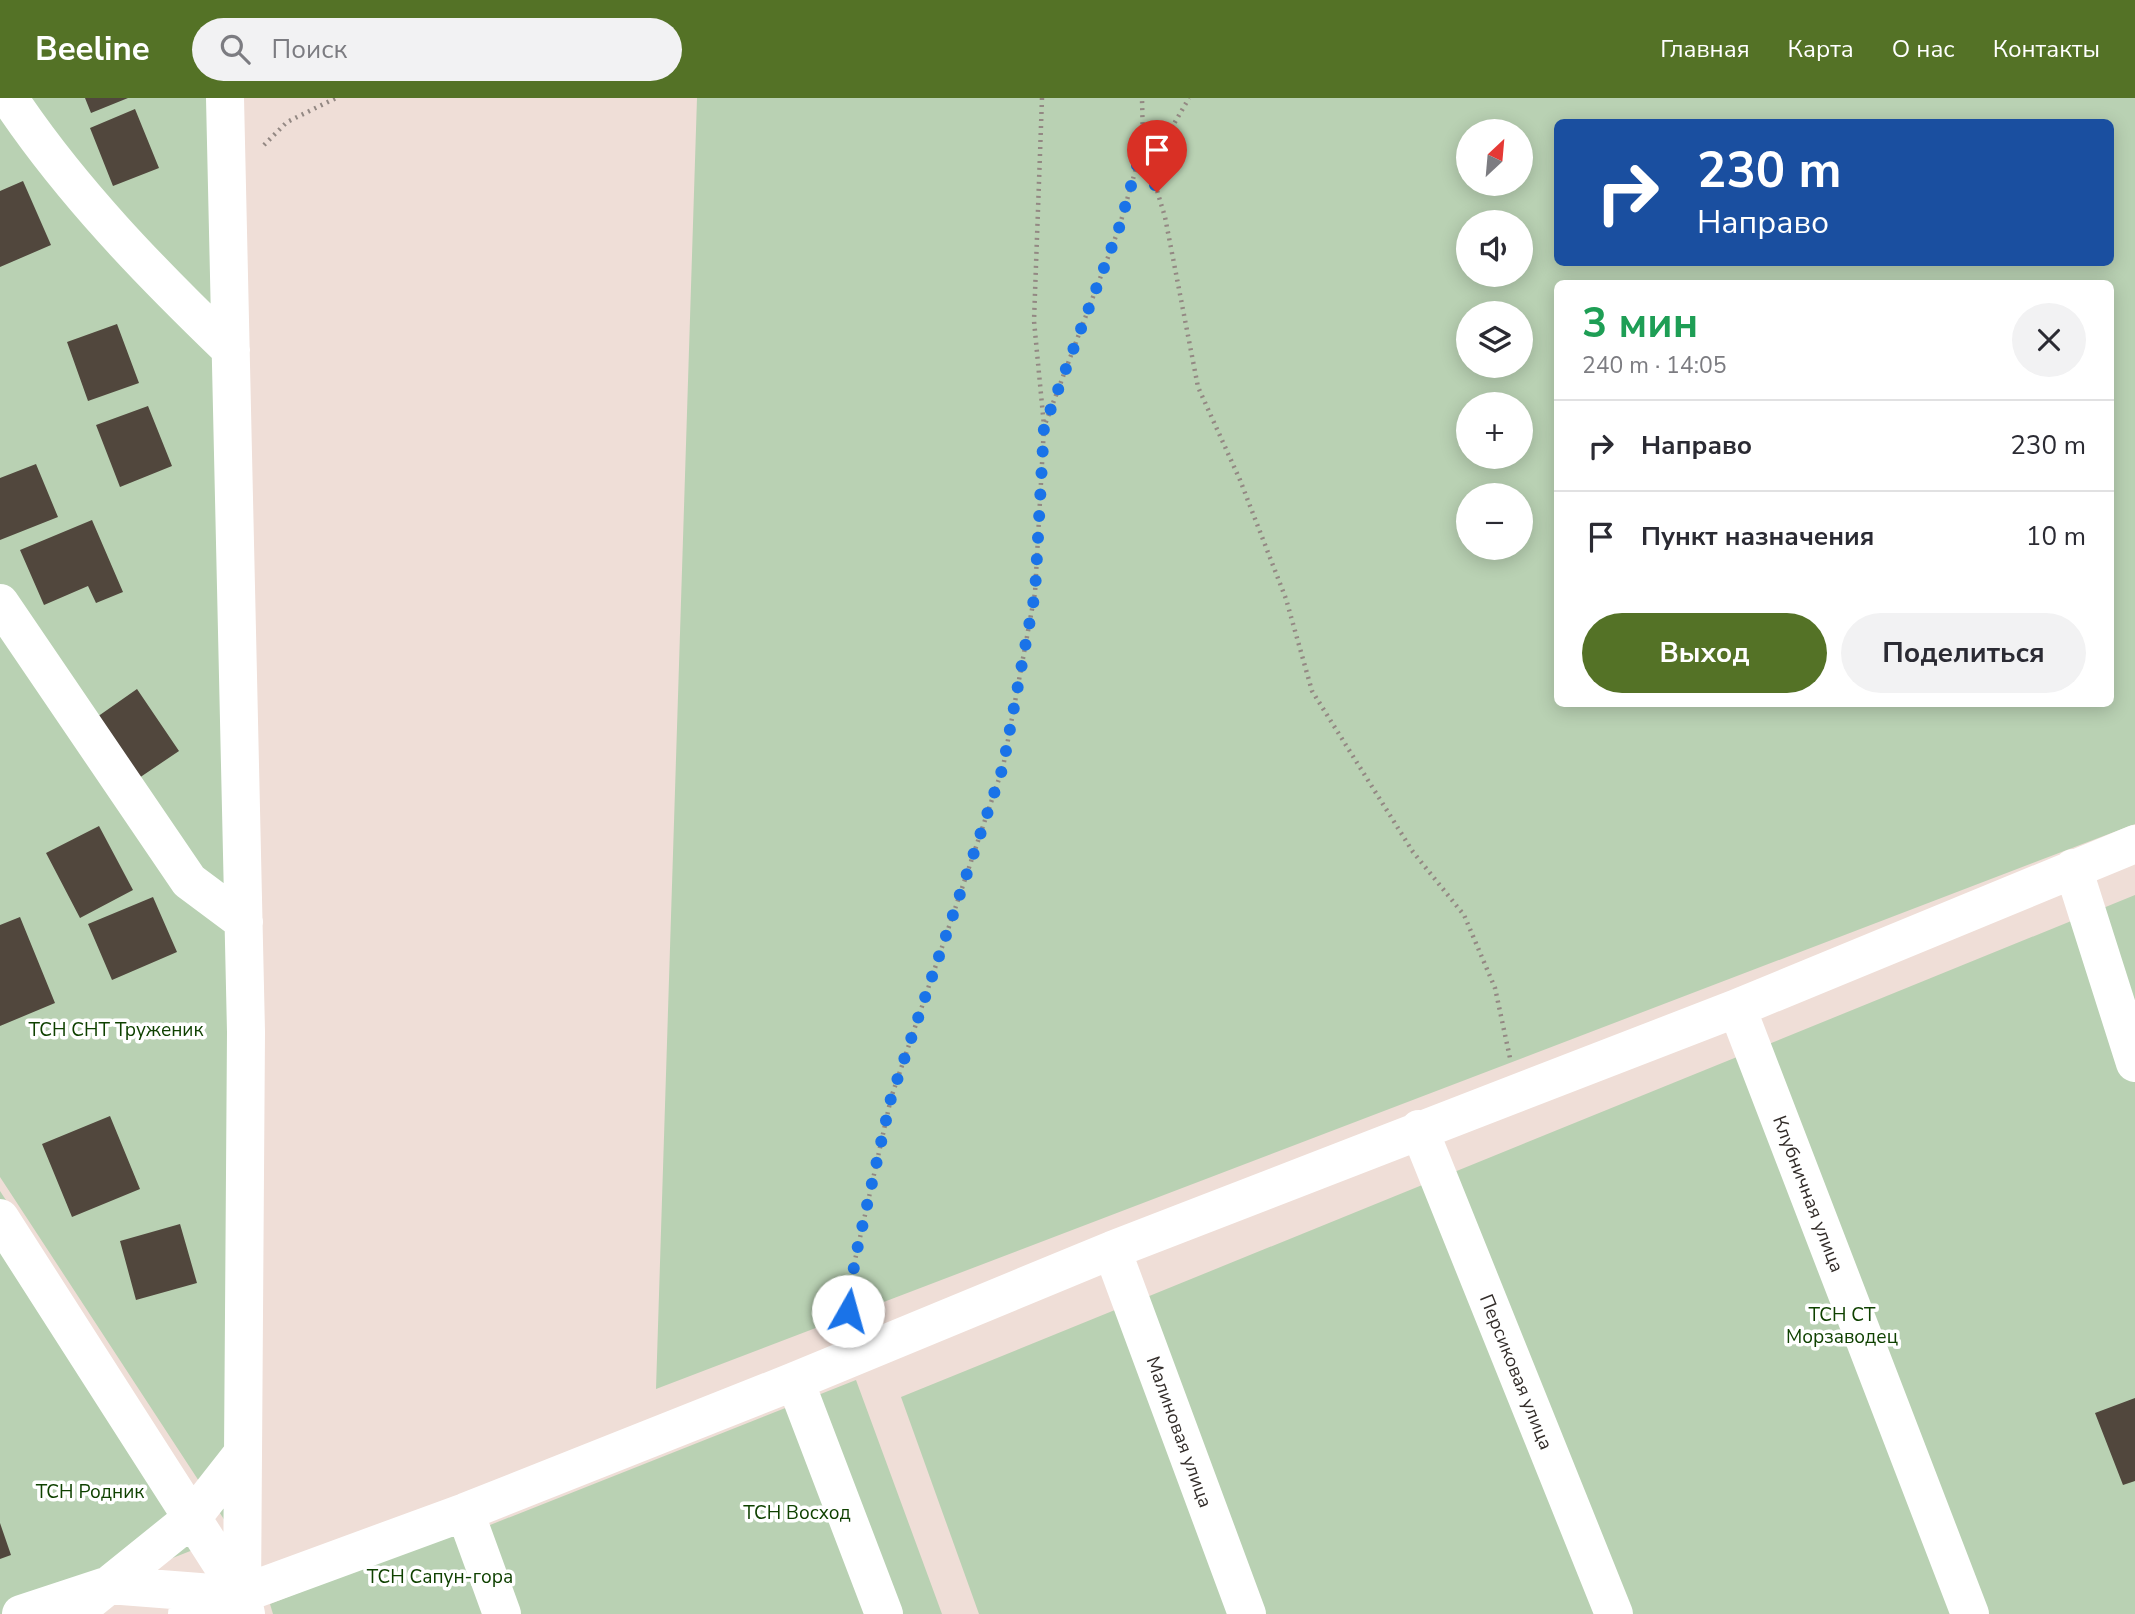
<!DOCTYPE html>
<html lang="ru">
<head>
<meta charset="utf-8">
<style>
  body { margin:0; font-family:"Nunito Sans",sans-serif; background:#f2f2f3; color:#2b2b33; height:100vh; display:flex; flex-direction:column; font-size:26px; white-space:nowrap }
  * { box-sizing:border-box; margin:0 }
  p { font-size:23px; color:#7c7c81 }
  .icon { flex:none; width:38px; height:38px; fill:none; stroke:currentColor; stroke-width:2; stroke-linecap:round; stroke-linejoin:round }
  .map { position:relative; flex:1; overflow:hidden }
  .panel { position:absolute; left:1554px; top:182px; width:560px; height:427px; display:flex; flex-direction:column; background:#fff; border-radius:10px; box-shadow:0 4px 18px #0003 }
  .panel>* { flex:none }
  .top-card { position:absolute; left:1554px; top:21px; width:560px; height:147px; border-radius:10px; box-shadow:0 4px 18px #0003; background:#1a4fa0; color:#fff; overflow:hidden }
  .needle { width:46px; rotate:26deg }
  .fabs { position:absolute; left:1456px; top:21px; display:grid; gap:14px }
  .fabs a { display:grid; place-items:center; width:77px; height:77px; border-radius:50%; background:#fff; box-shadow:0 4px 18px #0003; font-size:35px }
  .pin { position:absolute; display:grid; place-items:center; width:60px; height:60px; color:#fff; margin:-72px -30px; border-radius:50% 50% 50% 0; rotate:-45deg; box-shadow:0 0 7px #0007 }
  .pin .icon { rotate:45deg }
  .me { position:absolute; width:77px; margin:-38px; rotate:7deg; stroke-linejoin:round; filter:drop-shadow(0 0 5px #0008) }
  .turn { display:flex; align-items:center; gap:24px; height:147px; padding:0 28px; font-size:32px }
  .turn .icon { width:91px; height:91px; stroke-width:2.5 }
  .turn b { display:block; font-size:49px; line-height:60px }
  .round { display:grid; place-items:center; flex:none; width:74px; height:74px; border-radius:37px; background:#f2f2f3 }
  .summary { display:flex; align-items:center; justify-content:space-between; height:119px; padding:0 28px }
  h1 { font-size:42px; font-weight:700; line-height:52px; color:#1e9e55 }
  .action { display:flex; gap:14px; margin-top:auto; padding:14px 28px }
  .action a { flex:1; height:80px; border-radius:42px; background:#547226; color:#fff; font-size:28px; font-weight:700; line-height:80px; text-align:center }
  .action a+a { background:#f2f2f3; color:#2b2b33 }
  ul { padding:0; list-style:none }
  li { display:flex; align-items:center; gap:21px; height:91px; padding:0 28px; border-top:2px solid #e1e1e2 }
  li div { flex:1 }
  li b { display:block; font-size:26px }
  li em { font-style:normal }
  header { display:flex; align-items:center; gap:42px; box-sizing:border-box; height:98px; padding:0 35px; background:#547226; color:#fff }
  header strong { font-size:33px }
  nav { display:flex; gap:38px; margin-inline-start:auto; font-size:24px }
  .search { width:490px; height:63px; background:#f2f2f3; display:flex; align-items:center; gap:18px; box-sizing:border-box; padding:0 24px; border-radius:38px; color:#7c7c81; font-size:26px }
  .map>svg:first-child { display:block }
</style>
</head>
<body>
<header>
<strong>Beeline</strong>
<div class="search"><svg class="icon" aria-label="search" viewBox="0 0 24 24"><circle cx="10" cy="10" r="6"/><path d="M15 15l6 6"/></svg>Поиск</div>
<nav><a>Главная</a><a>Карта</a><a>О нас</a><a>Контакты</a></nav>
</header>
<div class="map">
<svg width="2135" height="1516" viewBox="0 0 2135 1516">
  <rect width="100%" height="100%" fill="#efded7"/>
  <path fill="#b9d1b3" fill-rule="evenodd" d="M0,0H217L233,835L229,1429L0,1079Z
    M697,0H2135V726L656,1291ZM1558,24H2110V164H1558ZM1468,33H1521V86H1468ZM1468,124H1521V177H1468ZM1558,186H2110V606H1558ZM1468,215H1521V268H1468ZM1468,306H1521V359H1468ZM1468,397H1521V450H1468Z
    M2135,797V1516H979L901,1299Z
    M0,1093L226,1439L30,1516H0Z
    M856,1282L942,1516H517L485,1429Z
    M464,1429L496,1516H273L270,1506Z"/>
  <path fill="#51473d" d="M85,0H128L91,15Z
    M135,11L159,70L113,88L90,30Z
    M23,83L51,147L0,169V93Z
    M117,226L139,285L88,303L67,244Z
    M148,308L172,368L120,389L96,327Z
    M36,366L58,419L0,442V380Z
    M92,422L123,494L96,505L88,488L44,507L20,452Z
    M137,591L179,653L139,680L97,619Z
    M99,728L133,792L80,820L46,755Z
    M153,799L177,854L112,882L88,826Z
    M20,819L55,905L0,928V827Z
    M110,1018L140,1091L72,1119L42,1046Z
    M180,1126L197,1185L136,1202L120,1143Z
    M2135,1300V1383L2123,1387L2095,1315Z
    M0,1425L11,1457L0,1461Z"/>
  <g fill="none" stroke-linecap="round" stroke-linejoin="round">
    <path stroke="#938883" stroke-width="4.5" stroke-dasharray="2 5" stroke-linecap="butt" d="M1042,0L1034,223L1044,328
      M1143,46L1165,119L1198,289L1240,382L1286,501L1312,593L1413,754L1464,817L1495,890L1510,960
      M264,47L287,24L336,0
      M1150,67L1189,0
      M847,1222L855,1162L891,1000L1003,669L1035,495L1044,329L1119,130L1143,46L1142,0"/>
    <path stroke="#fff" stroke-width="38" d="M9,0C71,93 150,174 231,252
      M225,0L246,934L242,1498L246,1516
      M0,505L189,783L244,824
      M2073,770L2135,965
      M1737,910L1970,1516
      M1419,1031L1614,1516
      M0,1120L242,1498
      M1112,1152L1247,1516
      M795,1283L884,1516
      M465,1414L502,1516
      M21,1516L109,1487L225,1496
      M73,1516L192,1420L243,1355
      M187,1516L465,1414L795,1283L1112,1152L1737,910L2135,746"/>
  </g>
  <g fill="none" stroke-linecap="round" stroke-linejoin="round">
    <path stroke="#1a73e8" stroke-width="12" stroke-dasharray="0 21.6" d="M848,1213L855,1161L891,1000L1003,669L1035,495L1044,329L1119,130L1143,46L1157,94"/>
  </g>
  <g text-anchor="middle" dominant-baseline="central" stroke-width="7" stroke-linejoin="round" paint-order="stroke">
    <g font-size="19" fill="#0f4100" stroke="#fff">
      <text x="116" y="932">ТСН СНТ Труженик</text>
      <text x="1842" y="1217">ТСН СТ<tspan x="1842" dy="22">Морзаводец</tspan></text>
      <text x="90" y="1394">ТСН Родник</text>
      <text x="797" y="1415">ТСН Восход</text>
      <text x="440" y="1479">ТСН Сапун-гора</text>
    </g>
    <g font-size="19" fill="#332d2a" stroke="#fff">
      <text transform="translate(1808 1096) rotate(69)">Клубничная улица</text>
      <text transform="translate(1516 1274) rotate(68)">Персиковая улица</text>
      <text transform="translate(1179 1334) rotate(70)">Малиновая улица</text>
    </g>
  </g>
</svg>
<div class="fabs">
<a><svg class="needle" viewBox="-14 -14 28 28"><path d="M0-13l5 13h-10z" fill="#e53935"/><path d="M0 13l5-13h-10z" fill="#7c7c81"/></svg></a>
<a><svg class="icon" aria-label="sound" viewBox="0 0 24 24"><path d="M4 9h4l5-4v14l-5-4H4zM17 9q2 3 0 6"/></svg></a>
<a><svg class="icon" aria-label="layers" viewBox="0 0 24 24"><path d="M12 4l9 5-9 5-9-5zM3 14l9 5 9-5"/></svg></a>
<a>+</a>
<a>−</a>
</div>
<div class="pin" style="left:1157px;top:94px;background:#d93025"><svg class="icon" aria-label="arrive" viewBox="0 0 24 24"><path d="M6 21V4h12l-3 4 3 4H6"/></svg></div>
<svg class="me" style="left:848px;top:1213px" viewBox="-20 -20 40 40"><circle r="19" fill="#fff"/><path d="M0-13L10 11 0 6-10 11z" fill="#1a73e8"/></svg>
<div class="top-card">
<div class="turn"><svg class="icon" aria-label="right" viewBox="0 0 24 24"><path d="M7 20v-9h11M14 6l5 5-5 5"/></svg><div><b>230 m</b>Направо</div></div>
</div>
<section class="panel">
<div class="summary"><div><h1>3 мин</h1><p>240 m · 14:05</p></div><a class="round"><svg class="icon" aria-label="close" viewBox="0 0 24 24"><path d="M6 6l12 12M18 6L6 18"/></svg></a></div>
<ul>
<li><svg class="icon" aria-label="right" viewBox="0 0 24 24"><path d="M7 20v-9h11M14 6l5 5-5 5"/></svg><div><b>Направо</b></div><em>230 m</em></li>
<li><svg class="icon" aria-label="arrive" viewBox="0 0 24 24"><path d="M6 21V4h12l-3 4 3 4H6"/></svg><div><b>Пункт назначения</b></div><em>10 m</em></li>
</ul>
<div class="action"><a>Выход</a><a>Поделиться</a></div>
</section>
</div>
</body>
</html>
